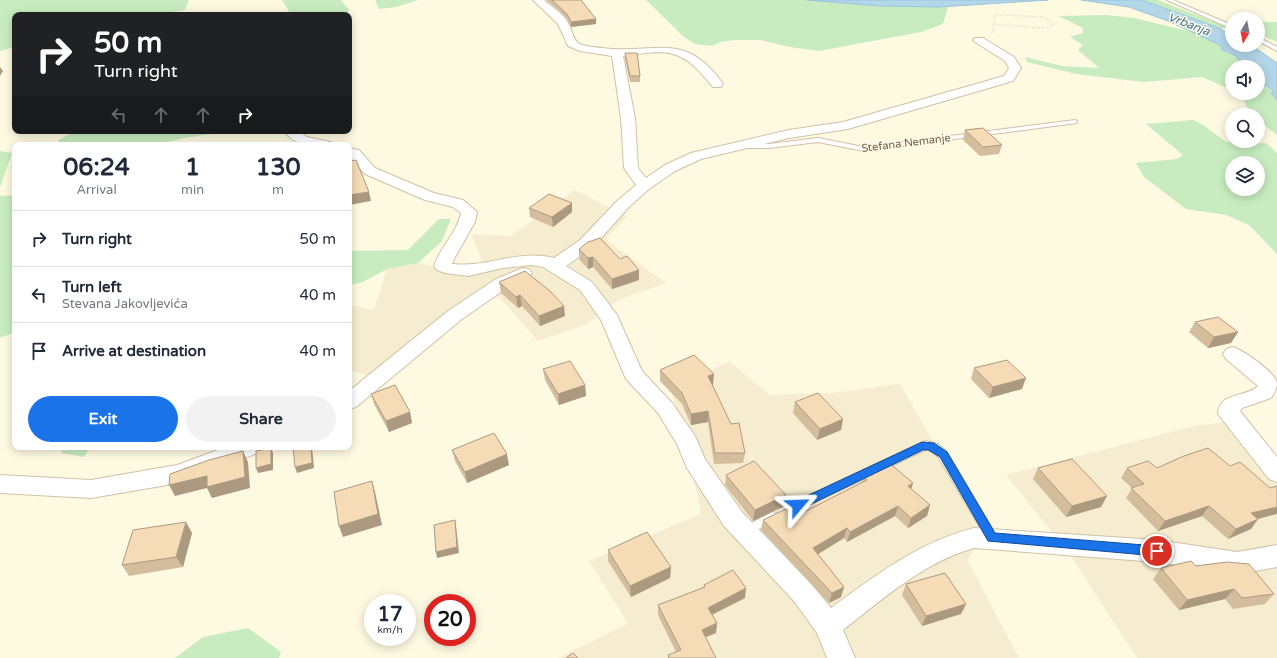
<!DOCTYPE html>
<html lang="en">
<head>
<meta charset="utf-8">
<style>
  body { margin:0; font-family:"Varela Round",sans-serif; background:#f2f2f3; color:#1f2937; height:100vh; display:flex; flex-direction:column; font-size:15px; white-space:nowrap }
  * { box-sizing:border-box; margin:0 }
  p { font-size:13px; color:#747a83 }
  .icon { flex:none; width:22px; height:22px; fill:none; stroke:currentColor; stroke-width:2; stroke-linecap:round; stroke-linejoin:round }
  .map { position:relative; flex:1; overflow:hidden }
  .sheet { position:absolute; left:12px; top:142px; width:340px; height:308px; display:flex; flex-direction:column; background:#fff; border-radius:8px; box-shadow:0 2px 10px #0003 }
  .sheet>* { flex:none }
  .hud { position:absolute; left:12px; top:12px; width:340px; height:122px; border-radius:8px; box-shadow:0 2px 10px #0003; background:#202124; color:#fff; overflow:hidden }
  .needle { width:26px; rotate:190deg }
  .buttons { position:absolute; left:1225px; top:12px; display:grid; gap:8px }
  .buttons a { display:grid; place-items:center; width:40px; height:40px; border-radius:50%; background:#fff; box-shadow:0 2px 10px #0003; font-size:20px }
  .speed { position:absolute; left:364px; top:594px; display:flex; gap:8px; font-size:20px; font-weight:700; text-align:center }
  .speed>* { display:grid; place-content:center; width:52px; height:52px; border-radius:50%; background:#fff; box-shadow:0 2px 10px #0003; line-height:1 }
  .speed small { font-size:10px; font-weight:400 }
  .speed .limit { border:6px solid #d22; background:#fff; color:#111 }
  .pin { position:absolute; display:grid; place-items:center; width:34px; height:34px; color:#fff; margin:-17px; border:2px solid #fff; border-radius:50%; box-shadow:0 1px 4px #0007 }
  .me { position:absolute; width:44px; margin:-22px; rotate:64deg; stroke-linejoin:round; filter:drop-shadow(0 0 3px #0008) }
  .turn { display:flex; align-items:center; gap:14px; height:84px; padding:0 16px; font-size:18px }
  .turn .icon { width:52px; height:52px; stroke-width:2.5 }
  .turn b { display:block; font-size:28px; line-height:34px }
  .lanes { display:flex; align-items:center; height:38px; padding:0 16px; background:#0003; justify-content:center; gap:20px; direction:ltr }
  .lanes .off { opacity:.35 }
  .eta { display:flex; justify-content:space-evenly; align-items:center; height:68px; text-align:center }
  .eta b { font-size:24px; font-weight:700; line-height:28px }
  .primary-button { display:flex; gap:8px; margin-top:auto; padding:8px 16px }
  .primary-button a { flex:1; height:46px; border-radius:24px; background:#1a73e8; color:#fff; font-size:16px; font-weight:700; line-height:46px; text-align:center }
  .primary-button a+a { background:#f2f2f3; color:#1f2937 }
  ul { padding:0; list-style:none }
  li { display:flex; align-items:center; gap:12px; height:56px; padding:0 16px; border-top:1px solid #e0e1e3 }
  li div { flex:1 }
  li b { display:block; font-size:15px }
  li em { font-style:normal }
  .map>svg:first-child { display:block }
</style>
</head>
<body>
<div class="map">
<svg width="1277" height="658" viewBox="0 0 1277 658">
  <rect width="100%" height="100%" fill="#fef9e1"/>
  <path fill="#f6eccf" d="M575,190L627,217L605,239L666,283L620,299L587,324L538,341L500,298L486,293L369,376L349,370V305L374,310L387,269L418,263L437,268L471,267L482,260L471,234L511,236Z
    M729,361L769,395L833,393L900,384L983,529L968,562L1019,658H559L628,623L589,561L701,514L687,442L671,391Z
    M1234,421L1277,470V658H1137L1068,552L1006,475L1194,426Z"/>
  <path fill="#c8ecbf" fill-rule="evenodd" d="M0,0H189L185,10L156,15H15V47L0,51Z
    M282,0H341L349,10L347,15H291Z
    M375,0H418L396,7L379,9Z
    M646,0H807L880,6L948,7L943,24L921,32L819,51L790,47L760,40H734L721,42L712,46L695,44L684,37Z
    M1142,0H1158L1229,28H1219Z
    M1106,15L1134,18L1188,31L1222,46L1227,53L1239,57L1238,59L1246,67H1232V90L1202,77L1144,82L1076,74L1027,62L1025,57L1062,66L1099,68L1078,50L1083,45L1070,37L1083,33V28L1059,16Z
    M1258,22H1277V42L1258,34Z
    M1258,82C1262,87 1270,87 1274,93L1272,94L1277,100V135L1258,120V115H1254L1246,106L1242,95L1238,93H1258Z
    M1193,120L1203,125L1226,142L1266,143L1277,153V254L1249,225L1226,215L1186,209L1144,177L1136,163L1177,159L1183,155L1146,124ZM1232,163H1258V189H1232Z
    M76,131H230L184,138L155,145H61L58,140Z
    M0,151L12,153L0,187Z
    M15,195V332L0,338V196Z
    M439,219H451L442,241L418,263L387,269L363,282L349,285V251L408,250Z
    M64,447H90L84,457L61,453Z
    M248,628L281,652L279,658H175L203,637Z"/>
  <path fill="#b4d6e9" stroke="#9ac4db" d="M807,0H1048L939,7L880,6Z
    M1081,0H1142L1219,28L1232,36V45H1251L1277,63V100L1271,93L1274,92C1262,79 1258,93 1258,67H1246L1238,59V57L1221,49L1222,46L1168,21L1129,7Z"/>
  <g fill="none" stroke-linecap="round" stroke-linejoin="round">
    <g stroke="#d0c1a7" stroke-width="2">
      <path id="service" d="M1167,0H1173L1232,25V29Z
        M1258,37L1277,47V51L1258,41Z
        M1075,120L1077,121V123L864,151L818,142L769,148H741L738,146L741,144H769L818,138L864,147Z
        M926,441L938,444L947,452L996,535L998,538L996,541L992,543L988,541L939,458L931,450L927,449L788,515L784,517L780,515L778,512L780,509Z
        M773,512L777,514L779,517L777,520L745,536L741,534L739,531L741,528Z"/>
    </g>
    <g stroke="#d0c1a7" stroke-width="2">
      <path id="minor" d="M533,0H544C551,7 564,14 568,23C572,30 573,41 580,44C587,47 595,47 602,48C654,55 685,29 723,84L721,87H713C703,76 694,63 681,57C665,48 641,54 623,56L635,118L638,168L646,178L665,165L691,153L789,130L843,122L1004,76L1009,68L1005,61L975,42L973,40L975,38H983L1014,57L1021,68L1013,81L848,129L789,138L701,159L675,171L649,189L629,207L592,248L566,266L592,282L617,315L642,371L672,403L695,436L705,459L742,512L812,585L831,608C876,575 919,542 974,528L1157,540L1237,552L1277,545V567L1237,574L1157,562L974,548C924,562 883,599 843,630L855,658H827L817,633L794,601L724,526L687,468L677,444L658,413L626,379L601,320L580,290L543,267L531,265L503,268L468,276L445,273L437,270L434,266C440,247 457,233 461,213L453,207L425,200L365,174L349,156V148L359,150L375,168L434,193L463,200L477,212L475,222L454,259L452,264H454C488,268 517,249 554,258L580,240L617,201L636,185L624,168L621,118L612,56L580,51L568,46L558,24Z
        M284,131H298L307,137L331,142L333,145C314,145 296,148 284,131Z
        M523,268L529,269L532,273L529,277L508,287L462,319L356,407L349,409V391L448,311L496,279Z
        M1233,347C1243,350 1276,373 1277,383C1277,389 1274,393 1271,398L1242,408L1240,411L1277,457V482L1269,479L1218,414C1219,391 1246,398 1258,386L1226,359L1223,354L1226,349Z
        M226,447H261L258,453L179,483L91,498L0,493V475L91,480L177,465Z"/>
    </g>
    <path stroke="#dac09a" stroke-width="1.5" stroke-dasharray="0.5 2" stroke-linecap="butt" d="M992,33L995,16L998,15L1043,17L1049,20L1053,26L1042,28L993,24"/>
    <use href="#service" fill="#fff" fill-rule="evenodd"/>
    <use href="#minor" fill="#fff" fill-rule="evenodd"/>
  </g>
  <path fill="#d3bd9d" d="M546,0H581L596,19V24L571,27L567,19L558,10Z
    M625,53L640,76V82H630L625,59Z
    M965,130L1002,145L999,154L980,156L963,140Z
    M529,208L572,212L553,227L530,217Z
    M579,249L639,280L612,289L593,267L588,269L579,259Z
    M499,282L565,316L540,326L522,306L518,308L501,293Z
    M1195,322L1238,332L1231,343L1208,348L1189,332Z
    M974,368L1022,389L989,398L971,379Z
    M543,369L585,385L586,396L559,405L545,380Z
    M660,370L713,385H712L745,453L743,463L714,464L708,422L691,425L682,404L660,381Z
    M371,394L410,412L412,423L389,432L374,404Z
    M795,402L841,430L817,440L793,413Z
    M452,450L509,465L467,483L455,461Z
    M1038,468L1101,507L1066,517L1033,479Z
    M1127,468H1157L1258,519L1251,529L1228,539L1202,516L1158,531L1126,498L1132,488L1121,478Z
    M726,475L786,495L784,506L753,521L725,485Z
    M863,477L913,483L911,489L930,505L927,516L908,528L895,516L847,542L844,538L818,554L844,587L841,597L829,603L761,530L763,520L804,512L862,482Z
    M192,533L183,567L129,576L122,565Z
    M608,550L671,567L670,578L631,597L608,561Z
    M1196,566L1274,594L1265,604L1233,609L1225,599L1179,610L1153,579L1161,568Z
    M906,584L966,604L961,614L922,626L902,595Z
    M704,585L745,598L712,615L717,623L716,633L705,637L716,658H668V655L676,652L658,615V605L703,588Z"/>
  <path fill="#ac9a80" d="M596,19V24L571,27V22Z
    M0,67L3,71L0,76Z
    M369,192L371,201L349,205V195Z
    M572,203V212L553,227L552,217Z
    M593,257V267L588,269V258Z
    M639,270V280L612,289V279Z
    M520,295L522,306L518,308L516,297Z
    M564,306L565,316L540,326L539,316Z
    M1238,332L1231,343L1208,348L1214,337Z
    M714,374L713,385L708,387V376Z
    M1026,378L1022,389L989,398L993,387Z
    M585,385L586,396L559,405L558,394Z
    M708,411V422L691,425V414Z
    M410,412L412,423L389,432L386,421Z
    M843,419L841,430L817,440L820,429Z
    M311,447H312L314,468L297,473L295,467Z
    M271,448L273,453V470L258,473L256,468Z
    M243,451L248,462L250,488L212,498L207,488L175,496L169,485Z
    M507,454L509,465L467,483L465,472Z
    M372,481L375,492L382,525L343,537L339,526Z
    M913,483L910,493L908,486Z
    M786,495L784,506L753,521L755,510Z
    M1107,496L1101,507L1066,517L1072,506Z
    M930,505L927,516L908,528L911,518Z
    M898,506L895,516L847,542L850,532Z
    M1209,506L1202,516L1158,531L1165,521Z
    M1277,507V514L1258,519L1251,529L1228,539L1236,529L1251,513Z
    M455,520L456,526L459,553L437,558L436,552Z
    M186,522L192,533L183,567L176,557Z
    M847,528L844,538L810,559L813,548Z
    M671,567L670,578L631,597L630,586Z
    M844,587L841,597L829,603L832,593Z
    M746,588L745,598L707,617L708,608Z
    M1234,589L1225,599L1179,610L1187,600Z
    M966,604L961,614L922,626L926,616Z
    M717,623L716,633L701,639L702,630Z"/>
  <path fill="#f5dcb7" stroke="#ac9a80" d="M552,0H581L596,19L571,22L567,14Z
    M625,53H637L640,76H630Z
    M983,128L1002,145L983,147L965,130Z
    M356,160L369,192L349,195V161Z
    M549,194L572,203L552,217L529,208Z
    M600,238L620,259L627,256L639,270L612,279L593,257L588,258L579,249L588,242Z
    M525,271L550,291L564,306L539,316L520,295L516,297L499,282Z
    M1218,317L1238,332L1214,337L1195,322Z
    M694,355L714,374L708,376L731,424L739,423L745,453H715L708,411L691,414L682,393L660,370Z
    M1007,360L1026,378L993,387L974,368Z
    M570,361L585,385L558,394L543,369Z
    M395,385L410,412L386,421L371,394Z
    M818,393L843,419L820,429L795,402Z
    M494,433L507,454L465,472L452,450Z
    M293,447H311L312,463L295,467Z
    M271,448V464L256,468V451Z
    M1208,448L1230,466L1240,462L1270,488L1277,486V507L1251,513L1258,519L1236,529L1209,506L1165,521L1131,488L1144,484L1127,468L1148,461L1157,468L1184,456Z
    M243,451L245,477L207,487V476L169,485L170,474L209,460Z
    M1072,459L1107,496L1072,506L1038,468Z
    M754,461L786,495L755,510L726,475Z
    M887,461L913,483L908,486L930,505L911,518L898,506L850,532L847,528L813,548L844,587L832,593L763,520L794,505L800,511L802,510L804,512L867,480L863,477Z
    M372,481L378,514L339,526L334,492Z
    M455,520L457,547L436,552L434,525Z
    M186,522L176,557L122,565L133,530Z
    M647,532L671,567L630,586L608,550Z
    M1191,561L1196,566L1227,562L1249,564L1274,594L1242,598L1234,589L1187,600L1161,568Z
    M733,570L746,588L708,608L717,623L702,630L716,658H669L668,655L681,650L658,605L705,587L704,585Z
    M945,573L966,604L926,616L906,584Z
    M573,653L578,658H566Z"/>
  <path fill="#1a73e8" stroke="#114b97" d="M922,442L934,443L947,452L995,533L1157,546L1161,547L1163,551L1161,555L1157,556L988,541L940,457L928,450H923L803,508H794L793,505L794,502Z"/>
  <g text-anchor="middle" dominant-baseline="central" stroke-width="3" stroke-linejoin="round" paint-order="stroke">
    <g font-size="11" fill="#776146" stroke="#fffbe9">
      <text transform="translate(906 143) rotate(-7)">Stefana Nemanje</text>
    </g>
    <g font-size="12" font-style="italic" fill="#417594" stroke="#fffbe9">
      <text transform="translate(1189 24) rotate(21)">Vrbanja</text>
    </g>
  </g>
</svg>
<div class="buttons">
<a><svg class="needle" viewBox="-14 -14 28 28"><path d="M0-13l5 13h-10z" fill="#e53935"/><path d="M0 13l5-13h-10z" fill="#747a83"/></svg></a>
<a><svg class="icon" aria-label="sound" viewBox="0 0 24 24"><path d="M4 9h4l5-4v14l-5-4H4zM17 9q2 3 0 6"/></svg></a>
<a><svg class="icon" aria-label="search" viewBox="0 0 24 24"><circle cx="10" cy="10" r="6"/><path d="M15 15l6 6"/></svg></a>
<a><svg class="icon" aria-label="layers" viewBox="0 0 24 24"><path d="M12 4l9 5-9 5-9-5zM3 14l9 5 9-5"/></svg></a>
</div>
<div class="speed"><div>17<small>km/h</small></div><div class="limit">20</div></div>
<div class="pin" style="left:1157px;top:551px;background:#d93025"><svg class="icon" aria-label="arrive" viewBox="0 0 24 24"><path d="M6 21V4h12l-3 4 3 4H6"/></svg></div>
<svg class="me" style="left:798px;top:505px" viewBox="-20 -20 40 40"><path d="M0-17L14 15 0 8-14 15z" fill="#1a73e8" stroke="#fff" stroke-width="4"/></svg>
<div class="hud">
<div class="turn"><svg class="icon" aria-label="right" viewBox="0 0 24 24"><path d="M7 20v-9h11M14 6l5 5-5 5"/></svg><div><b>50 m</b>Turn right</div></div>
<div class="lanes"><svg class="icon off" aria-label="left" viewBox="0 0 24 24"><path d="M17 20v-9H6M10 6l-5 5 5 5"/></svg><svg class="icon off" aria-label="ahead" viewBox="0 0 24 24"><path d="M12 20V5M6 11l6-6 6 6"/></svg><svg class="icon off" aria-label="ahead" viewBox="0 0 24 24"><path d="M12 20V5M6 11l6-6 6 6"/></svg><svg class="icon" aria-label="right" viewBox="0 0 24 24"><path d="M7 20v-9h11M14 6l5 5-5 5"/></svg></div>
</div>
<section class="sheet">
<div class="eta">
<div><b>06:24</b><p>Arrival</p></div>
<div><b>1</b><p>min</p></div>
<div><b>130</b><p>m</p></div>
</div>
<ul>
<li><svg class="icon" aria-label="right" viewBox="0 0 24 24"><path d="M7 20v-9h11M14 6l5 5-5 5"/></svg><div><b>Turn right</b></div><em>50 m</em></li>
<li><svg class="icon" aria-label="left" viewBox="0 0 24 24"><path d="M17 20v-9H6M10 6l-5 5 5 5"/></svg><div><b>Turn left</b><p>Stevana Jakovljevića</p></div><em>40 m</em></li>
<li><svg class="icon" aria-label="arrive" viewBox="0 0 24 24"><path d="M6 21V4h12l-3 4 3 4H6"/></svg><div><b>Arrive at destination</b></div><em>40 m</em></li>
</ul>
<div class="primary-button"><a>Exit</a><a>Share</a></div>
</section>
</div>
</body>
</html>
